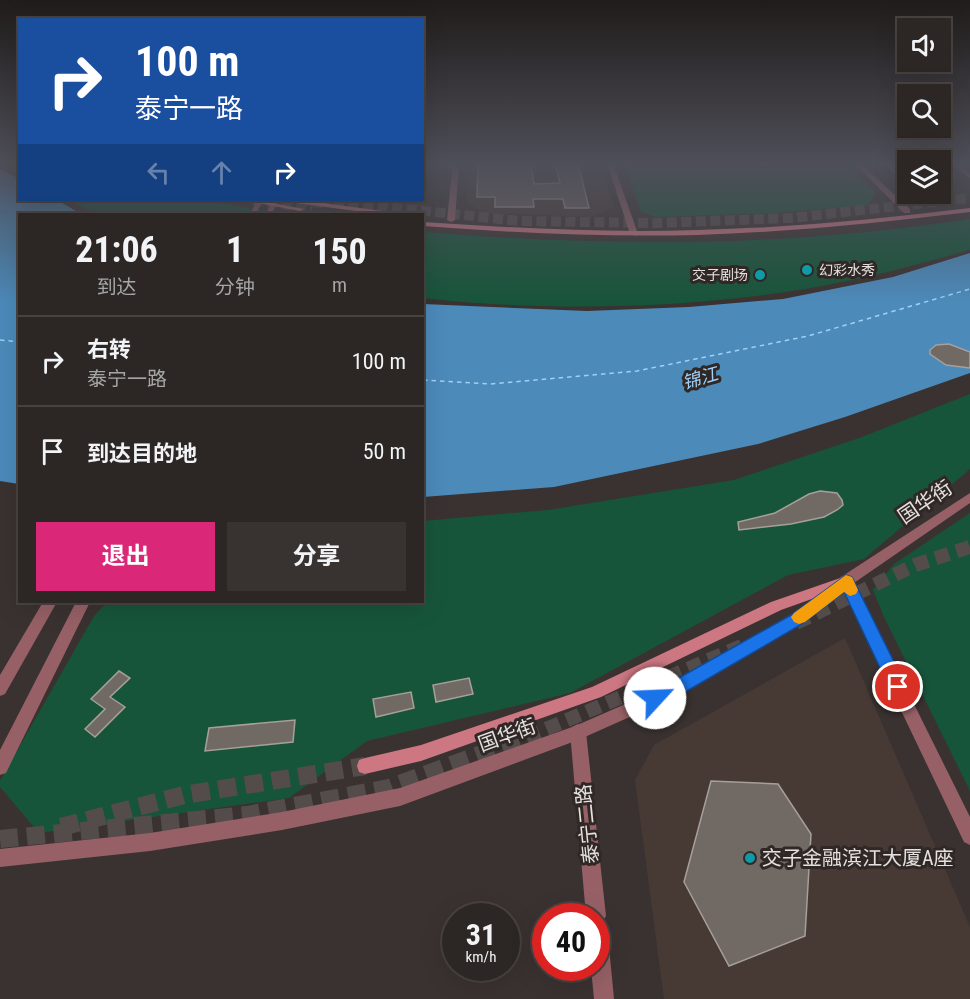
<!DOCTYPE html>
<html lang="zh">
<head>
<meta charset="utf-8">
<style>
  body { margin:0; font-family:"Roboto Condensed","Noto Sans SC",sans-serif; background:#383231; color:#f1f3f6; height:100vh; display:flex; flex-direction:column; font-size:22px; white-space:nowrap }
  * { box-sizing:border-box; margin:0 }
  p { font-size:20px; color:#a6a5a6 }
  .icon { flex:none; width:33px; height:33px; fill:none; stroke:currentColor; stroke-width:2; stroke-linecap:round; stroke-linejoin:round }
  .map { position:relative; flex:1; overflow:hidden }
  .panel { position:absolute; left:18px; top:213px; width:406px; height:390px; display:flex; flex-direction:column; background:#2c2624; border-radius:0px; box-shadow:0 6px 24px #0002,0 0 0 2px #484341 }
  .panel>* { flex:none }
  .guide { position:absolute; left:18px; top:18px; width:406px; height:183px; border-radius:0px; box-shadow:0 6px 24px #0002,0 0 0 2px #484341; background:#1a4fa0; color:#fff; overflow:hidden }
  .fabs { position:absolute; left:897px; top:18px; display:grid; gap:12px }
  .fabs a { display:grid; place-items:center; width:54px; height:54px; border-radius:0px; background:#2c2624; box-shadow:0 6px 24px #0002,0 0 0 2px #484341; font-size:30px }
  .speed { position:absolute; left:442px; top:903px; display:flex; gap:12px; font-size:30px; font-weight:700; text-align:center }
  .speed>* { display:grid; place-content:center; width:78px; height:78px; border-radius:50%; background:#2c2624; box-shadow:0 6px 24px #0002,0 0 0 2px #484341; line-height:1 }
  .speed small { font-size:15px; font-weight:400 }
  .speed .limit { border:9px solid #d22; background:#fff; color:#111 }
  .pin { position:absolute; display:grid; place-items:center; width:51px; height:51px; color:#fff; margin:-26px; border:3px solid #fff; border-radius:50%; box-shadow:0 2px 6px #0007 }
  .me { position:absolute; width:66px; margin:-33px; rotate:65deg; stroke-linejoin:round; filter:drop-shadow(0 0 4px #0008) }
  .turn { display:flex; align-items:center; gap:21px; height:126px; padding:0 18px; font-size:27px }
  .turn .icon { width:78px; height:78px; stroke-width:2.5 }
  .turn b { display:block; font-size:42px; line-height:51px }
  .lanes { display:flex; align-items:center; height:57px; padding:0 18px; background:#0003; justify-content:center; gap:30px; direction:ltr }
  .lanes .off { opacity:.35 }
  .eta { display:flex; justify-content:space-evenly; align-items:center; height:102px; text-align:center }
  .eta b { font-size:36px; font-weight:700; line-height:42px }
  .button { display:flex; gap:12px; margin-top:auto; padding:12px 18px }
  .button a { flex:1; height:69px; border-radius:0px; background:#db2777; color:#fff; font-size:24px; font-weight:700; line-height:69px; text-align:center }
  .button a+a { background:#383231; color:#f1f3f6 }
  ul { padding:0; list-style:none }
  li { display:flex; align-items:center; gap:18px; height:90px; padding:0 18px; border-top:2px solid #484341 }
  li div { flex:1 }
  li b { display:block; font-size:22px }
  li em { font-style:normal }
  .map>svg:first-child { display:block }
</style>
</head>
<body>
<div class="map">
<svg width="970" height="999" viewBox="0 0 970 999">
  <rect width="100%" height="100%" fill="#3a3230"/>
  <path fill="#473a34" d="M468,163H599L614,207L591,217L485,213L467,203Z
    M845,638L970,927V999H664L635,780L654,745Z"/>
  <path fill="#17553a" d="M623,163H846L875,193L868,205L772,213L656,217L641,212Z
    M67,200H205L283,214H97Z
    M970,219V250C929,261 888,273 846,281C716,309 554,313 423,298V232C605,247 789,247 970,219Z
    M970,394V469L864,559L788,575L570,693L367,741L289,798L39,833L0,787V781L94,616L107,602H423V521L548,510L734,480L862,437Z
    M970,513V791L884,617L873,590L894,564Z"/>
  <path fill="#4c8aba" d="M0,169L19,179L20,200H57L81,214H20L19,484L0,481Z
    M970,253V373L845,417L758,444L554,487L423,497V304L587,311L689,307L783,299L893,277Z"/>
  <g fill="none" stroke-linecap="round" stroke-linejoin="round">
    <path stroke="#9ed0f8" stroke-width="1.5" stroke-dasharray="4.5 4" stroke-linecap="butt" d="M0,340L20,342
      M423,380L491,384L637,371L808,336L970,289"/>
  </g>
  <path fill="#706964" stroke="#a69f9a" stroke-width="1.5" d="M478,163H531L534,184L560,183L555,163H578L589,208H565L563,199H533L534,207H495V197H477Z
    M884,163H908V175H898Z
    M949,344L970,352V368L946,365L930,354V350L936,345Z
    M820,491L837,493L842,500L843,505L837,510L824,517L791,524L739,530L738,522L775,513L809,494Z
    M119,671L130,678L110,697L125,707L95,737L85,729L105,709L91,699Z
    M469,678L473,694L436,702L433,685Z
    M411,692L414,708L376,717L373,699Z
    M295,720L293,742L205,751L209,728Z
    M711,781L778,784L811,834L805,936L729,966L684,882Z"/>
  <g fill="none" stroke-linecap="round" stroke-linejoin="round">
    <path stroke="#544c4a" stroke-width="14" stroke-dasharray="14 8" stroke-linecap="butt" d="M796,623L915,565L970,547
      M506,746L744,645"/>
    <path stroke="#544c4a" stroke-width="18" stroke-dasharray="18 9" stroke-linecap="butt" d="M61,827L184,795L365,766
      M0,839L247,815L389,788L509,744"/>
    <path stroke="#544c4a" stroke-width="10" stroke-dasharray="10 4.5" stroke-linecap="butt" d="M253,200L312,209
      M299,200L328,204
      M320,200L520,221L655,223L791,218L970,198"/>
    <path fill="#966066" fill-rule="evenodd" d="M453,163H459L455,220L451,222L447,220Z
      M607,163H613L638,234L637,236L630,234Z
      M854,163H860L910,209V213H904Z
      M950,163H957L970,173V178Z
      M846,576L851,577L853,581L970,817V845L964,842L839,581L841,577Z
      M578,724L584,727L586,732L606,916L604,919L607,925L614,999H594L591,968H597V916H586L570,732L572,727Z"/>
    <path fill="#966066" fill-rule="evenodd" d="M257,200H263L256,214H250Z
      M272,200H278L272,214H266Z
      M970,493V503L851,585L801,624L679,695L578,740L400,806L282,830L150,851L0,867V849L150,833L282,812L400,788L575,726L669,685L791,616L841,577Z
      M43,602H57L5,694L0,696V675Z
      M76,602H90L6,773L0,775V750Z"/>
    <path fill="#cc7782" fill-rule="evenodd" d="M242,200H255L304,209L300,211Z
      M286,200H300L390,212L394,214H378L289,202Z
      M970,208V212C879,223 788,232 697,235C605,237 514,233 423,226V222C514,228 605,233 697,230C788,228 879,219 970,208Z
      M846,576L851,577L853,581L851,585L781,610L601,697L421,761L365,774L359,772L357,766L359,760L365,758L421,745L592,687L771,602Z"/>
  </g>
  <linearGradient id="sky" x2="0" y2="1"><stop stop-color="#201c1a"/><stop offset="0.54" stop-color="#4f4f59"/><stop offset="1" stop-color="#4f4f59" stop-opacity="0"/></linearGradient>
  <rect width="970" height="303" fill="url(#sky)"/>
  <path fill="#1a73e8" stroke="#114b97" stroke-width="1.5" d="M846,575L852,577L904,682L906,687L904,693L898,695L892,693L844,592L802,624L680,695L655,706L649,704L646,698L649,693L668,684L791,615Z"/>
  <path fill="#f59e0b" d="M846,575L852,577L858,590L856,594L850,596L844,592L805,622L799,624L794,622L791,617L794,613Z"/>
  <g fill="#0f9aa8" stroke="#2f2826" stroke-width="2">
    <circle cx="807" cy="270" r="6"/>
    <circle cx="760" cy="275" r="6"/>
    <circle cx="750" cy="858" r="6"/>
  </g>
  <g text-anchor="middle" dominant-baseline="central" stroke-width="6" stroke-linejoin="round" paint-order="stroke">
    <g font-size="14" fill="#e5e1df" stroke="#2f2826" text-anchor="start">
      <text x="819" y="270">幻彩水秀</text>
      <text x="748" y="275" text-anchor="end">交子剧场</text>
    </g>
    <g font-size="18" font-style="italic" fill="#9ed0f8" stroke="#2f2826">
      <text transform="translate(700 378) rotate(-16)">锦江</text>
    </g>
    <g font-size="20" fill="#e5e1df" stroke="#2f2826">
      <text transform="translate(925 502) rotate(-34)">国华街</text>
      <text transform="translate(507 735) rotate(-20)">国华街</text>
      <text transform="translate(587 824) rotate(-96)">泰宁二路</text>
    </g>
    <g font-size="20" fill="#e5e1df" stroke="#2f2826" text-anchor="start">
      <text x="762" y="858">交子金融滨江大厦A座</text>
    </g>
  </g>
</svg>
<div class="fabs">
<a><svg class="icon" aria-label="sound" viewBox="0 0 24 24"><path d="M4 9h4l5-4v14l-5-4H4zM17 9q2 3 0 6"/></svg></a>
<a><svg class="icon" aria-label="search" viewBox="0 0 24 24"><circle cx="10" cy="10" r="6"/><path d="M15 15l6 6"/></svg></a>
<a><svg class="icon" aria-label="layers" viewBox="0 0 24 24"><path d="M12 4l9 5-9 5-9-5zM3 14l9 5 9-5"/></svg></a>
</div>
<div class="speed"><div>31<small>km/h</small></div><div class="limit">40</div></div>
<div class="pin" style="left:898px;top:687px;background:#d93025"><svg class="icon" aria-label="arrive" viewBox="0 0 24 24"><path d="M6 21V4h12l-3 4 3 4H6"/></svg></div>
<svg class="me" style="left:655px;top:698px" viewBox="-20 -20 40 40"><circle r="19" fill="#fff"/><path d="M0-13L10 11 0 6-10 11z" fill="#1a73e8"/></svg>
<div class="guide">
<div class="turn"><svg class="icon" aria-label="right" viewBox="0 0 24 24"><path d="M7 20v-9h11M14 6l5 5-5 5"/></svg><div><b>100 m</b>泰宁一路</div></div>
<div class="lanes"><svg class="icon off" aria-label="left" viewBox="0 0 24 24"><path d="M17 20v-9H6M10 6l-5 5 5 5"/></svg><svg class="icon off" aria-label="ahead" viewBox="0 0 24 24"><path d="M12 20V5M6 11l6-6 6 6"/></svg><svg class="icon" aria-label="right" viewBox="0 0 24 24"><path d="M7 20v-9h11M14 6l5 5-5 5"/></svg></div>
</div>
<section class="panel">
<div class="eta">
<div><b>21:06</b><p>到达</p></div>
<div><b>1</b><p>分钟</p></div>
<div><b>150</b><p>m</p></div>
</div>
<ul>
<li><svg class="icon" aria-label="right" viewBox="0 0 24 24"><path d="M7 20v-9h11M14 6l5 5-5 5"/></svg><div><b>右转</b><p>泰宁一路</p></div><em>100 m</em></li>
<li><svg class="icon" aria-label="arrive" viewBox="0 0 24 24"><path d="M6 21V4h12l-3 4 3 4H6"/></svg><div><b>到达目的地</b></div><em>50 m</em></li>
</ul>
<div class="button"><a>退出</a><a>分享</a></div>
</section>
</div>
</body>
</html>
